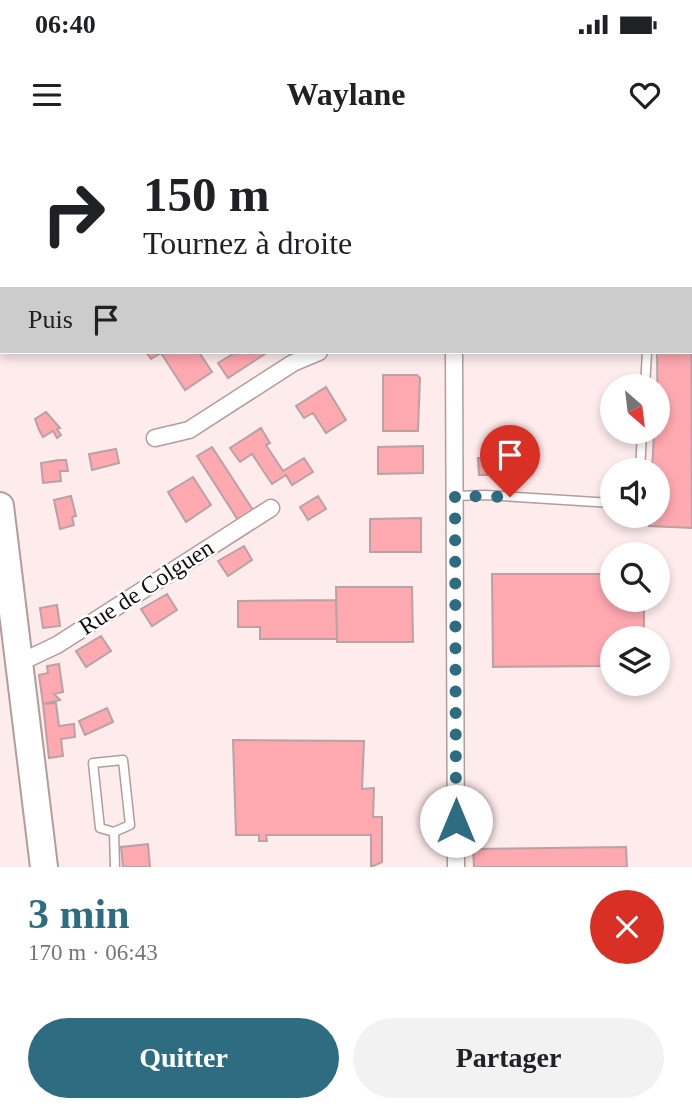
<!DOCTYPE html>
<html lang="fr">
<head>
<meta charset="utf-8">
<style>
  body { margin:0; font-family:"Times New Roman",serif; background:#f2f2f2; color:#202124; height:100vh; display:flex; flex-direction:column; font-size:26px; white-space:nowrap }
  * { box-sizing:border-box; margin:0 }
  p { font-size:23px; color:#757577 }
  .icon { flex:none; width:38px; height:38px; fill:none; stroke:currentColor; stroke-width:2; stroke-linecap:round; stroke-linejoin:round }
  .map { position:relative; height:727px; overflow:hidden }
  .panel { display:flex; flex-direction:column; background:#fff; flex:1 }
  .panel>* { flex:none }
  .banner { position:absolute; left:0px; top:0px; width:693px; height:214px; box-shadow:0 4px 10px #0003; background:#fff; color:#202124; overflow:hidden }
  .needle { width:46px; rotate:152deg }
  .tools { position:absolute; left:600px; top:234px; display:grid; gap:14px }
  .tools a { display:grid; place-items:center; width:70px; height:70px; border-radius:50%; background:#fff; box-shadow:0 4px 10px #0003; font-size:35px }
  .pin { position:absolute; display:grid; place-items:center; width:60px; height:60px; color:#fff; margin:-72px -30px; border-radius:50% 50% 50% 0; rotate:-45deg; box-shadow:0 0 7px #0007 }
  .pin .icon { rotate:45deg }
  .me { position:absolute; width:77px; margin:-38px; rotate:0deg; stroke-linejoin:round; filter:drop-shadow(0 0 5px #0008) }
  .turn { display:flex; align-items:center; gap:24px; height:147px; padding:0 28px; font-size:32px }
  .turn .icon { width:91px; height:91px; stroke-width:2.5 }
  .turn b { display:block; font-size:49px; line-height:60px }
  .then { display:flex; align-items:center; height:66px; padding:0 28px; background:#0003; gap:14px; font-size:26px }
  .round { display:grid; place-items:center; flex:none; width:74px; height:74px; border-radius:37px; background:#f2f2f2 }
  .headline { display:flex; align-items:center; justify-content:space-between; height:119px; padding:0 28px }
  h1 { font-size:42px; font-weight:800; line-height:52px; color:#2e6c82 }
  .button { display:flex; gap:14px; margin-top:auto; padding:14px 28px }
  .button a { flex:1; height:80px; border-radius:42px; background:#2e6c82; color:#fff; font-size:28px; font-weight:800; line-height:80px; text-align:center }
  .button a+a { background:#f2f2f2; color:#202124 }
  .status { display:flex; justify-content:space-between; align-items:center; height:49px; padding:0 35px; background:#fff; direction:ltr }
  .status svg { height:19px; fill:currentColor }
  header { display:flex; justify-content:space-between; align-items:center; height:91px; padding:0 28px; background:#fff; font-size:32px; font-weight:800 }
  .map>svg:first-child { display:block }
</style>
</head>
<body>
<div class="status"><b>06:40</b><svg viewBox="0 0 49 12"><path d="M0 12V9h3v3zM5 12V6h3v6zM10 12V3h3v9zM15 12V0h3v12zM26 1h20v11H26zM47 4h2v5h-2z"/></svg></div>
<header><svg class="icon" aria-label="menu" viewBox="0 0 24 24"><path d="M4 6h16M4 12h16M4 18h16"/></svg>Waylane<svg class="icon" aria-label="heart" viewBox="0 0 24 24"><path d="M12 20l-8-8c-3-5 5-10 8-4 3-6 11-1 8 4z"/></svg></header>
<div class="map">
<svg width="692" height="727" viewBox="0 0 692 727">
  <rect width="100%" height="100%" fill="#feebec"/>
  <path fill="#fea8b0" stroke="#b8a2a3" stroke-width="2" d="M306,0H366L362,2Z
    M691,108L692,388L649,386L650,376H658V331H652L654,292H658L657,212H691Z
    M146,212H199L212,232L185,250L161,213L151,219Z
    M236,212H264L265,214L228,238L218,223Z
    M383,235H417L420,238L418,291H383Z
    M326,247L346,280L326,293L313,273L304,278L296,266Z
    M46,272L60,288L57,289L61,295L57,298L53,291L43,297L39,290L35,279Z
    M261,288L270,303L266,305L283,331L304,318L313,332L292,345L286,335L272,344L252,314L240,322L230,308Z
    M423,306V333L378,334V307Z
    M212,307L253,370L238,380L197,316Z
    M116,309L119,323L92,330L89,314Z
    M478,318H487V335H479Z
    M59,320H66L68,331H60L61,341L43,343L41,323Z
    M193,337L211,365L186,382L168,352Z
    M71,356L76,376L72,377L74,385L60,389L54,360Z
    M318,356L326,369L308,380L300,367Z
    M421,378V412H370V379Z
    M244,406L252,420L228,436L218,421Z
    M492,434H612V460H644V499H612V526L493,527Z
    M336,447H412L413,502H337Z
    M167,454L177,470L152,486L141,469Z
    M336,460L337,499H260V487H238V461Z
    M57,465L60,486L43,488L40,468Z
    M101,496L111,511L86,527L76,511Z
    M59,524L63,552L54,554L60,560L43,564L39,535L48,533L47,526Z
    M56,563L59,586L74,584L75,597L61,599L63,616L49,618L43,564Z
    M107,568L113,582L85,595L79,581Z
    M233,600L364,601L362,649L374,648L373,677H382V722L371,727V695H266L267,701H259V695H236Z
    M148,704L150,727H123L121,707Z
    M626,707L627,727H474L473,709Z"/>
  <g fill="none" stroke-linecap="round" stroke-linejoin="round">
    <g stroke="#b29c9d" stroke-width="11">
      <path id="service" d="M645,247L647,212
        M640,331L642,292
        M455,356L485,355L612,363
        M123,620L130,685L114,692L100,688L93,623Z
        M114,692L115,727"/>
    </g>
    <g stroke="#b29c9d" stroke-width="19">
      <path id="minor" d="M448,0L449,2
        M106,2L110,0
        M454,212L456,727
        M155,298L189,290L293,223L319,212
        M19,523L57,505L271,368"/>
    </g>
    <g stroke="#b29c9d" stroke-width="30">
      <path id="primary" d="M0,366L44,727"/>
    </g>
    <use href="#service" stroke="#fff" stroke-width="8"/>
    <use href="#minor" stroke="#fff" stroke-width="16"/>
    <use href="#primary" stroke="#fff" stroke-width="26"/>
  </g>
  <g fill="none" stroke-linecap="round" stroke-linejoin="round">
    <path stroke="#2e6c82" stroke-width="12" stroke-dasharray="0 21.6" d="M456,681L455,356L510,357"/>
  </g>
  <g text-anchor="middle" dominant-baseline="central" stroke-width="5" stroke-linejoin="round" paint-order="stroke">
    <g font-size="24" fill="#150e0e" stroke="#fff">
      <text transform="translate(146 447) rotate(-33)">Rue de Colguen</text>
    </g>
  </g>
</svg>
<div class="tools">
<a><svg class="needle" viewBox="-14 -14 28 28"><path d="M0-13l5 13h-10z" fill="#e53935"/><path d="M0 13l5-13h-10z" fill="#757577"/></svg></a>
<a><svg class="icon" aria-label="sound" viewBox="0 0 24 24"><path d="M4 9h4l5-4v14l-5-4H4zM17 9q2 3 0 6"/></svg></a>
<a><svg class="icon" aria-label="search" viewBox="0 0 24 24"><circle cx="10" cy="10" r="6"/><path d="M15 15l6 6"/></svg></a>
<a><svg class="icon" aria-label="layers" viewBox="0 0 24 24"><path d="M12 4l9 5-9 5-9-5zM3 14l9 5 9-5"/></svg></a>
</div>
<div class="pin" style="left:510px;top:357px;background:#d93025"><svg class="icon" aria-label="arrive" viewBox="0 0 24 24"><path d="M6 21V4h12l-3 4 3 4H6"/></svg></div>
<svg class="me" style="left:456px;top:681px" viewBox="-20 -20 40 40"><circle r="19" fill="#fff"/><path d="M0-13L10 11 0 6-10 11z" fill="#2e6c82"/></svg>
<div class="banner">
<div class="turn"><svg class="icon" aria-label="right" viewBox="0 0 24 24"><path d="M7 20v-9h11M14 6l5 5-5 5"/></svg><div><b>150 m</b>Tournez à droite</div></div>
<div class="then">Puis<svg class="icon" aria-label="arrive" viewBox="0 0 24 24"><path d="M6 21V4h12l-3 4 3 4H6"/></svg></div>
</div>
</div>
<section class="panel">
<div class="headline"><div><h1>3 min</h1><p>170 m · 06:43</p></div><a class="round" style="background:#d93025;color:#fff"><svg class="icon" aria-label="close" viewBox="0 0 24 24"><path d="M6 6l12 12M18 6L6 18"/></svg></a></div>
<div class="button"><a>Quitter</a><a>Partager</a></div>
</section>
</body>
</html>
